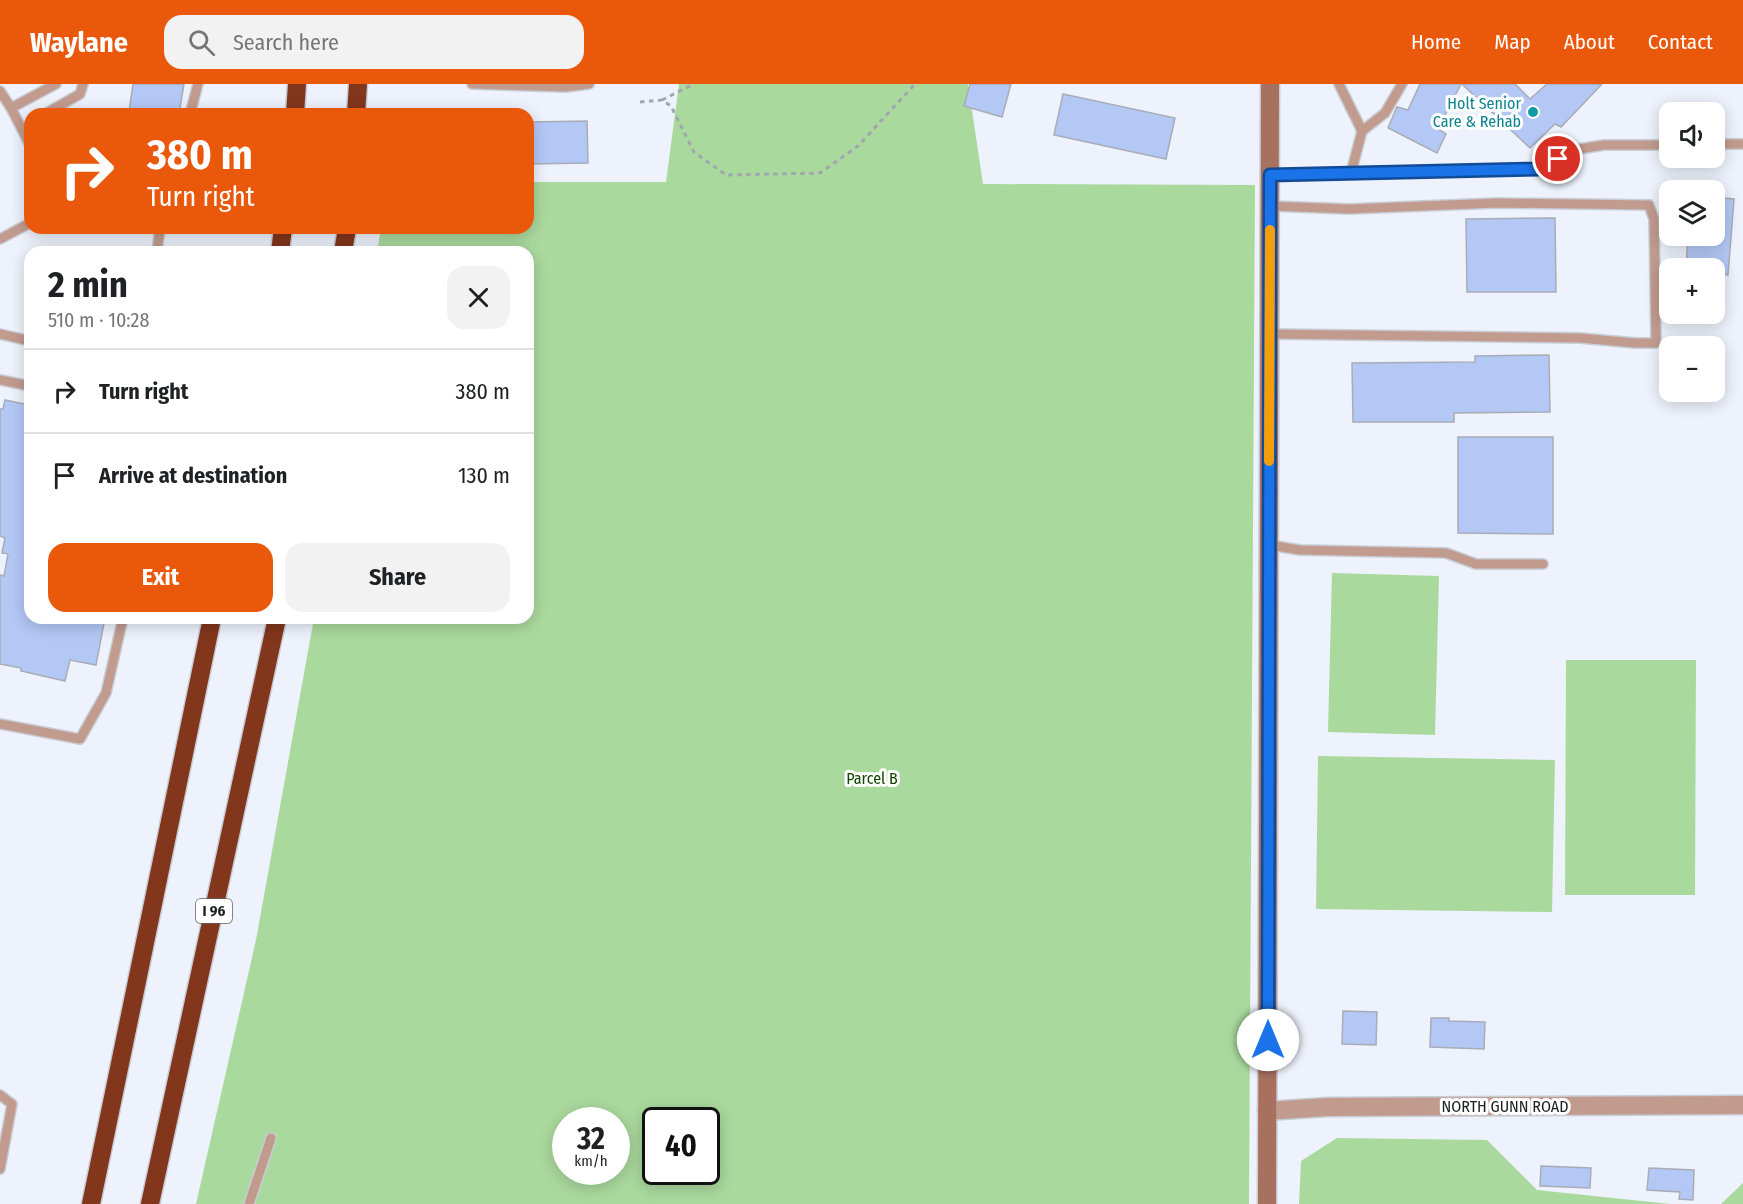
<!DOCTYPE html>
<html lang="en">
<head>
<meta charset="utf-8">
<style>
  body { margin:0; font-family:"Fira Sans Condensed",sans-serif; background:#f2f2f2; color:#202124; height:100vh; display:flex; flex-direction:column; font-size:22px; white-space:nowrap }
  * { box-sizing:border-box; margin:0 }
  p { font-size:20px; color:#757577 }
  .icon { flex:none; width:33px; height:33px; fill:none; stroke:currentColor; stroke-width:2; stroke-linecap:round; stroke-linejoin:round }
  .map { position:relative; flex:1; overflow:hidden }
  .sheet { position:absolute; left:24px; top:162px; width:510px; height:378px; display:flex; flex-direction:column; background:#fff; border-radius:18px; box-shadow:0 3px 15px #0003 }
  .sheet>* { flex:none }
  .guide { position:absolute; left:24px; top:24px; width:510px; height:126px; border-radius:18px; box-shadow:0 3px 15px #0003; background:#ea580c; color:#fff; overflow:hidden }
  .buttons { position:absolute; left:1659px; top:18px; display:grid; gap:12px }
  .buttons a { display:grid; place-items:center; width:66px; height:66px; border-radius:12px; background:#fff; box-shadow:0 3px 15px #0003; font-size:30px }
  .speed { position:absolute; left:552px; top:1023px; display:flex; gap:12px; font-size:30px; font-weight:700; text-align:center }
  .speed>* { display:grid; place-content:center; width:78px; height:78px; border-radius:50%; background:#fff; box-shadow:0 3px 15px #0003; line-height:1 }
  .speed small { font-size:15px; font-weight:400 }
  .speed .limit { border:3px solid #111; border-radius:9px; background:#fff; color:#111 }
  .pin { position:absolute; display:grid; place-items:center; width:51px; height:51px; color:#fff; margin:-26px; border:3px solid #fff; border-radius:50%; box-shadow:0 2px 6px #0007 }
  .me { position:absolute; width:66px; margin:-33px; rotate:0deg; stroke-linejoin:round; filter:drop-shadow(0 0 4px #0008) }
  .turn { display:flex; align-items:center; gap:21px; height:126px; padding:0 24px; font-size:27px }
  .turn .icon { width:78px; height:78px; stroke-width:2.5 }
  .turn b { display:block; font-size:42px; line-height:51px }
  .round { display:grid; place-items:center; flex:none; width:63px; height:63px; border-radius:18px; background:#f2f2f2 }
  .headline { display:flex; align-items:center; justify-content:space-between; height:102px; padding:0 24px }
  h1 { font-size:36px; font-weight:700; line-height:45px }
  .action { display:flex; gap:12px; margin-top:auto; padding:12px 24px }
  .action a { flex:1; height:69px; border-radius:18px; background:#ea580c; color:#fff; font-size:24px; font-weight:700; line-height:69px; text-align:center }
  .action a+a { background:#f2f2f2; color:#202124 }
  ul { padding:0; list-style:none }
  li { display:flex; align-items:center; gap:18px; height:84px; padding:0 24px; border-top:2px solid #e0e0e0 }
  li div { flex:1 }
  li b { display:block; font-size:22px }
  li em { font-style:normal }
  header { display:flex; align-items:center; gap:36px; box-sizing:border-box; height:84px; padding:0 30px; background:#ea580c; color:#fff }
  header strong { font-size:28px }
  nav { display:flex; gap:33px; margin-inline-start:auto; font-size:21px }
  .search { width:420px; height:54px; background:#f2f2f2; display:flex; align-items:center; gap:15px; box-sizing:border-box; padding:0 21px; border-radius:18px; color:#757577; font-size:22px }
  .map>svg:first-child { display:block }
</style>
</head>
<body>
<header>
<strong>Waylane</strong>
<div class="search"><svg class="icon" aria-label="search" viewBox="0 0 24 24"><circle cx="10" cy="10" r="6"/><path d="M15 15l6 6"/></svg>Search here</div>
<nav><a>Home</a><a>Map</a><a>About</a><a>Contact</a></nav>
</header>
<div class="map">
<svg width="1743" height="1120" viewBox="0 0 1743 1120">
  <rect width="100%" height="100%" fill="#edf2fc"/>
  <path fill="#aad99d" fill-rule="evenodd" d="M679,0H968L983,100L1255,101L1249,1120H196L256,856L314,534H528V168H377L381,144H528V98H666ZM566,1036H616V1088H566ZM656,1036H706V1088H656Z
    M1332,489L1439,492L1435,651L1328,648Z
    M1566,576H1696L1695,811H1565Z
    M1318,672L1555,676L1552,828L1316,825Z
    M1337,1054L1487,1056L1537,1106L1670,1120H1299L1301,1077Z
    M1743,1099V1120H1721Z"/>
  <path fill="#b3c8f5" stroke="#a8acb6" stroke-width="1.5" d="M133,0H184L179,30H146L129,27Z
    M970,0H1011L1002,33L964,22Z
    M1420,0H1461L1438,45L1446,50L1437,69L1388,44L1397,23L1408,26Z
    M1462,0H1515L1530,15L1547,0H1602L1561,43L1555,40L1530,64Z
    M1063,10L1175,34L1166,75L1054,51Z
    M587,37L588,79L528,80V38Z
    M1714,113L1734,115L1728,191L1714,190V184H1686L1688,152H1714Z
    M1555,134L1556,208H1467L1466,135Z
    M1549,271L1550,328L1454,329V338H1353L1352,279L1475,278V272Z
    M5,316L30,321V534H97L96,537L104,539L96,581L70,576L65,597L21,587V584L0,580V491L4,492L8,470L2,469L5,454L0,452V325H3Z
    M1458,353H1553V450L1458,449Z
    M1343,927L1377,928L1376,961L1342,960Z
    M1431,934H1449V937L1485,938L1484,965L1430,963Z
    M1541,1082L1591,1084L1590,1104L1540,1102Z
    M1649,1084L1694,1086L1693,1116L1679,1115L1680,1108L1647,1106Z"/>
  <g fill="none" stroke-linecap="round" stroke-linejoin="round">
    <g stroke="#c8ccd5" stroke-width="12">
      <path id="lane" d="M472,0L566,3L589,0
        M1339,0L1362,47
        M0,7L11,24L30,61
        M11,24L56,0
        M45,30L80,10L83,0
        M190,30L198,0
        M1714,60H1743
        M1351,89L1362,47L1385,29L1402,0
        M1270,91L1538,85L1579,65L1604,61H1670
        M0,155L30,139
        M157,168L160,144
        M0,250L30,257
        M1270,250L1580,254L1635,259H1656L1654,135L1649,121L1497,119L1349,125L1270,122
        M0,296L30,302
        M1269,461L1300,466L1446,469L1476,480H1543
        M0,640L80,655L106,609L123,534
        M0,1011L12,1020L0,1085
        M249,1120L271,1054"/>
    </g>
    <g stroke="#c8ccd5" stroke-width="21">
      <path id="street" d="M1267,1027L1328,1023L1743,1021"/>
    </g>
    <g stroke="#c8ccd5" stroke-width="21">
      <path id="secondary" d="M1267,1120L1270,0"/>
    </g>
    <g stroke="#c8ccd5" stroke-width="21">
      <path id="highway" d="M295,30L297,0
        M356,30L358,0
        M280,168L283,144
        M343,168L347,144
        M91,1120L212,534
        M150,1120L277,534"/>
    </g>
    <path stroke="#a1a5ad" stroke-width="3" stroke-dasharray="4.5 4.5" stroke-linecap="butt" d="M662,16L694,0
      M640,18L662,16L671,22L694,68L726,91L820,89L858,62L915,0"/>
    <use href="#lane" stroke="#c29b8f" stroke-width="9"/>
    <use href="#street" stroke="#c29b8f" stroke-width="18"/>
    <use href="#secondary" stroke="#a8715f" stroke-width="18"/>
    <use href="#highway" stroke="#82361c" stroke-width="18"/>
  </g>
  <g fill="none" stroke-linecap="round" stroke-linejoin="round">
    <g stroke="#114b97" stroke-width="15">
      <path id="route" d="M1268,956L1270,91L1538,85L1558,75"/>
    </g>
    <use href="#route" stroke="#1a73e8" stroke-width="10"/>
    <path stroke="#f59e0b" stroke-width="10" d="M1269,377L1270,146"/>
  </g>
  <circle fill="#0f9aa8" stroke="#fff" stroke-width="2" cx="1533" cy="28" r="6"/>
  <g text-anchor="middle" dominant-baseline="central" stroke-width="6" stroke-linejoin="round" paint-order="stroke">
    <rect fill="#fff" stroke="#626265" stroke-width="1.5" x="196" y="815" width="36" height="24" rx="4.5"/>
    <g font-size="15" font-weight="bold" fill="#1e1f23">
      <text x="214" y="827">I 96</text>
    </g>
    <g font-size="16" fill="#0d838f" stroke="#fff" text-anchor="end">
      <text x="1521" y="19">Holt Senior<tspan x="1521" dy="18">Care &amp; Rehab</tspan></text>
    </g>
    <g font-size="16" fill="#134700" stroke="#fff">
      <text x="872" y="694">Parcel B</text>
    </g>
    <g font-size="16" fill="#1e1f23" stroke="#fff">
      <text x="1505" y="1022">NORTH GUNN ROAD</text>
    </g>
  </g>
</svg>
<div class="buttons">
<a><svg class="icon" aria-label="sound" viewBox="0 0 24 24"><path d="M4 9h4l5-4v14l-5-4H4zM17 9q2 3 0 6"/></svg></a>
<a><svg class="icon" aria-label="layers" viewBox="0 0 24 24"><path d="M12 4l9 5-9 5-9-5zM3 14l9 5 9-5"/></svg></a>
<a>+</a>
<a>−</a>
</div>
<div class="speed"><div>32<small>km/h</small></div><div class="limit">40</div></div>
<div class="pin" style="left:1558px;top:75px;background:#d93025"><svg class="icon" aria-label="arrive" viewBox="0 0 24 24"><path d="M6 21V4h12l-3 4 3 4H6"/></svg></div>
<svg class="me" style="left:1268px;top:956px" viewBox="-20 -20 40 40"><circle r="19" fill="#fff"/><path d="M0-13L10 11 0 6-10 11z" fill="#1a73e8"/></svg>
<div class="guide">
<div class="turn"><svg class="icon" aria-label="right" viewBox="0 0 24 24"><path d="M7 20v-9h11M14 6l5 5-5 5"/></svg><div><b>380 m</b>Turn right</div></div>
</div>
<section class="sheet">
<div class="headline"><div><h1>2 min</h1><p>510 m · 10:28</p></div><a class="round"><svg class="icon" aria-label="close" viewBox="0 0 24 24"><path d="M6 6l12 12M18 6L6 18"/></svg></a></div>
<ul>
<li><svg class="icon" aria-label="right" viewBox="0 0 24 24"><path d="M7 20v-9h11M14 6l5 5-5 5"/></svg><div><b>Turn right</b></div><em>380 m</em></li>
<li><svg class="icon" aria-label="arrive" viewBox="0 0 24 24"><path d="M6 21V4h12l-3 4 3 4H6"/></svg><div><b>Arrive at destination</b></div><em>130 m</em></li>
</ul>
<div class="action"><a>Exit</a><a>Share</a></div>
</section>
</div>
</body>
</html>
